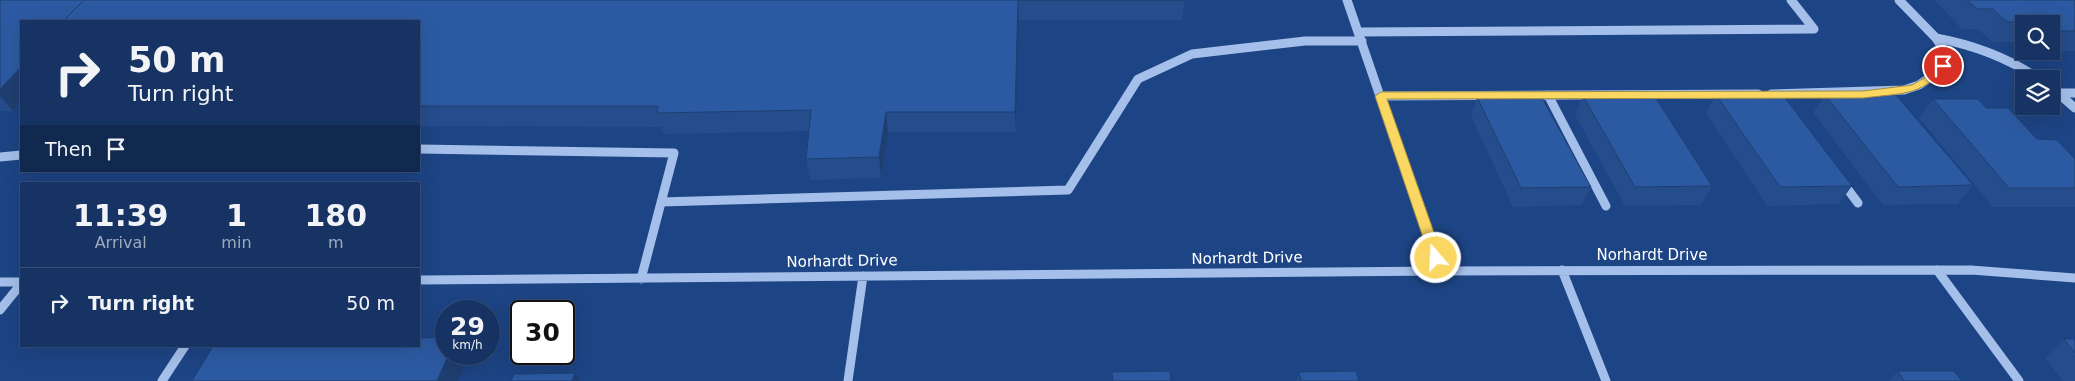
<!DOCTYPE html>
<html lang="en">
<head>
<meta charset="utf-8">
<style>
  body { margin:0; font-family:"DejaVu Sans",sans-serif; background:#233f6c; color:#f1f3f6; height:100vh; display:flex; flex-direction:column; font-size:19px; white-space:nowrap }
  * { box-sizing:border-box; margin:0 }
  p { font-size:16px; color:#9eaabe }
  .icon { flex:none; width:28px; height:28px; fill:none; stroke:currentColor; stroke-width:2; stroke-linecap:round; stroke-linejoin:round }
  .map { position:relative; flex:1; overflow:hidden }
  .panel { position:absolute; left:20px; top:182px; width:400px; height:165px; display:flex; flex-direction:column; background:#163363; border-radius:0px; box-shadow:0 5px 20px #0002,0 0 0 1px #354e78 }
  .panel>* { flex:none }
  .banner { position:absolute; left:20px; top:20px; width:400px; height:152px; border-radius:0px; box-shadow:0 5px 20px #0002,0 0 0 1px #354e78; background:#163363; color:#f1f3f6; overflow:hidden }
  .tools { position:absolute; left:2015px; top:15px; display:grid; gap:10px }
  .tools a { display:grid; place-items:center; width:45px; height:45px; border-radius:0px; background:#163363; box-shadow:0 5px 20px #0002,0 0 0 1px #354e78; font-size:25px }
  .speed { position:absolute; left:435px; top:300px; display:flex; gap:10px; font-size:25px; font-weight:700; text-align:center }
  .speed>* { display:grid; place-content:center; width:65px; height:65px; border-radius:50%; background:#163363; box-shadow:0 5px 20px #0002,0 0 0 1px #354e78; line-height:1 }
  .speed small { font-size:12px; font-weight:400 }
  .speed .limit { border:2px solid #111; border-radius:8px; background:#fff; color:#111 }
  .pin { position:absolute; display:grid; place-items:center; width:42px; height:42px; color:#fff; margin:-21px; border:2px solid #fff; border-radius:50%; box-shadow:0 1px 5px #0007 }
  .me { position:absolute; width:55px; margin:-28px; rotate:341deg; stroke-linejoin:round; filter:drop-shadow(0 0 4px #0008) }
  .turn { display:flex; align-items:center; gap:18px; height:105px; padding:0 25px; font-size:22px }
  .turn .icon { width:65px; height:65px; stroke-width:2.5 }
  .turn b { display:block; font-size:35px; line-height:42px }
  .then { display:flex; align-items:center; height:48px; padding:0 25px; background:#0003; gap:10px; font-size:19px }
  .eta { display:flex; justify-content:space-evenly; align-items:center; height:85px; text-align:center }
  .eta b { font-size:30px; font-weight:800; line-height:35px }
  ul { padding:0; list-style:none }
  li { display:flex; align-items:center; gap:15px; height:70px; padding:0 25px; border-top:1px solid #354e78 }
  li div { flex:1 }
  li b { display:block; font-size:19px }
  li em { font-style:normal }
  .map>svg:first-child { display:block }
</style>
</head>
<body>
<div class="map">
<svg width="2075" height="381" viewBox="0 0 2075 381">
  <rect width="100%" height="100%" fill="#1d4484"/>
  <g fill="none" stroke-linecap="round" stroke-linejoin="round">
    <path stroke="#a4bfea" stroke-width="9" d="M1347,0L1440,271
      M1359,32L1814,29L1791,0
      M1936,38C1974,45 2007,57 2039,79
      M2051,87L2075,108
      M2060,93H2075
      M1771,94L1904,90L1919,85L1932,76L1947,55L1936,38L1899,0
      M1548,95L1606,206
      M1381,96L1758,94
      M419,149L674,153L641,279
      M0,157L21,155
      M1843,183L1858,203
      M661,202L1068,190L1138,79L1192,54L1305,41H1362
      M1562,270L1606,381
      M1937,270L2019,381
      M419,280L1440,271L1971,270L2075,278
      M0,282H21
      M0,310L21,284
      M162,381L185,346
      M848,381L863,276"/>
  </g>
  <path fill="#264d8b" d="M0,0H1185L1182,20H1019L1016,132H888L881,178L810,180L806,159L809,131L663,134L661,127L419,126V21H21V102L13,111H0Z
    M1934,0H2075V51H2051V24H2024V49L2016,42H1992L1978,29H1962Z
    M1716,95L1852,186L1839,204L1767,206L1706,113Z
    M1825,95L1973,185L1957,204L1883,205L1813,113Z
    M1583,96L1712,186L1701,205L1625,206L1575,115Z
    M1477,97L1591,187L1582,205L1513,207L1471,116Z
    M1933,99L1986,108L2037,139L2075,159V207H1993L1919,118Z
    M2064,339H2075V381H2063L2045,358Z
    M1898,371L1962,381H1889Z
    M1299,372L1359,381H1296Z"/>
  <path fill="#1f3f71" d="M1018,0L1019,20L1016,132L1015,112Z
    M21,67V102L13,111L0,96V89Z
    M886,112L888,132L881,178L879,157Z
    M449,354H466L468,357L458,381H437Z
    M575,373L579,381H572Z"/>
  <path fill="#2c5aa2" stroke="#1f3f71" d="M0,0H84L63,21H21V67L0,89Z
    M84,0H1185H1018L1015,112H886L879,157L806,159L811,110L657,113L658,106H419V21H63Z
    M1967,0H2075V31H2051V24H2033L2032,22H2007L1993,9H1977Z
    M1782,94L1852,186L1780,187L1716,95Z
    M1895,94L1973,185L1898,187L1825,95Z
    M1654,95L1712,186L1635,187L1583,96Z
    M1541,96L1591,187L1521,188L1477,97Z
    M1933,99H1978L1986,108H2008L2037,139L2057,140L2075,159V188H2009Z
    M446,337V354H449L437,381H192L213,346H419V338Z
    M2064,339H2075V353Z
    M1170,371L1171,381H1113L1112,372Z
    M1356,371L1359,381H1301L1299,372Z
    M1898,371H1954L1962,381H1904Z
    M575,373L572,381H511L514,374Z"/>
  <path fill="#fad763" stroke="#a28c40" d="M1943,62L1946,63V68C1919,97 1901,93 1863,98L1387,99L1443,258L1436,263L1430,258L1375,96L1381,92L1863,91L1912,85L1926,77Z"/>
  <g text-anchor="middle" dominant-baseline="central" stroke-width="5" stroke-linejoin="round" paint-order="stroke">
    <g font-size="15" fill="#fff" stroke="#1d4484">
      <text x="1652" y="255">Norhardt Drive</text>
      <text transform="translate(1247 258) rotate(-1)">Norhardt Drive</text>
      <text transform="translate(842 261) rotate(-1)">Norhardt Drive</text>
    </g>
  </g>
</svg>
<div class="tools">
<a><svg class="icon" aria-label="search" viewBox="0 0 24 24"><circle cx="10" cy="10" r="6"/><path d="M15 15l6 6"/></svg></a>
<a><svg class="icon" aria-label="layers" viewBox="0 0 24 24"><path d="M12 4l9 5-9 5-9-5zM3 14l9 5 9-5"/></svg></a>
</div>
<div class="speed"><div>29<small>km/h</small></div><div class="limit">30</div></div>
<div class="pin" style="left:1943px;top:66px;background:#d93025"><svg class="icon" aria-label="arrive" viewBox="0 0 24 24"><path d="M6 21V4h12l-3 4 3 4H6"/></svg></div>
<svg class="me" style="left:1436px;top:258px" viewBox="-20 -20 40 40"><circle r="17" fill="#fad763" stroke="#fff" stroke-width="3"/><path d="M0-11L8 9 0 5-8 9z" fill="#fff"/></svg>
<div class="banner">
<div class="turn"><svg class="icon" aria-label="right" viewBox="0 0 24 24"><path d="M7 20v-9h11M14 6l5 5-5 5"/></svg><div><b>50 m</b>Turn right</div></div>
<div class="then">Then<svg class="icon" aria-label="arrive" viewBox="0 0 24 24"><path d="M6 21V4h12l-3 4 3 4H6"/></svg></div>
</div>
<section class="panel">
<div class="eta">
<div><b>11:39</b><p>Arrival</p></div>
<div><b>1</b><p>min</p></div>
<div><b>180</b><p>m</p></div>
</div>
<ul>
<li><svg class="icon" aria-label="right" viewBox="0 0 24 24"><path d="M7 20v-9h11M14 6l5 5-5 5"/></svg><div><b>Turn right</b></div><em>50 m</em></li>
</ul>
</section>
</div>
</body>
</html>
